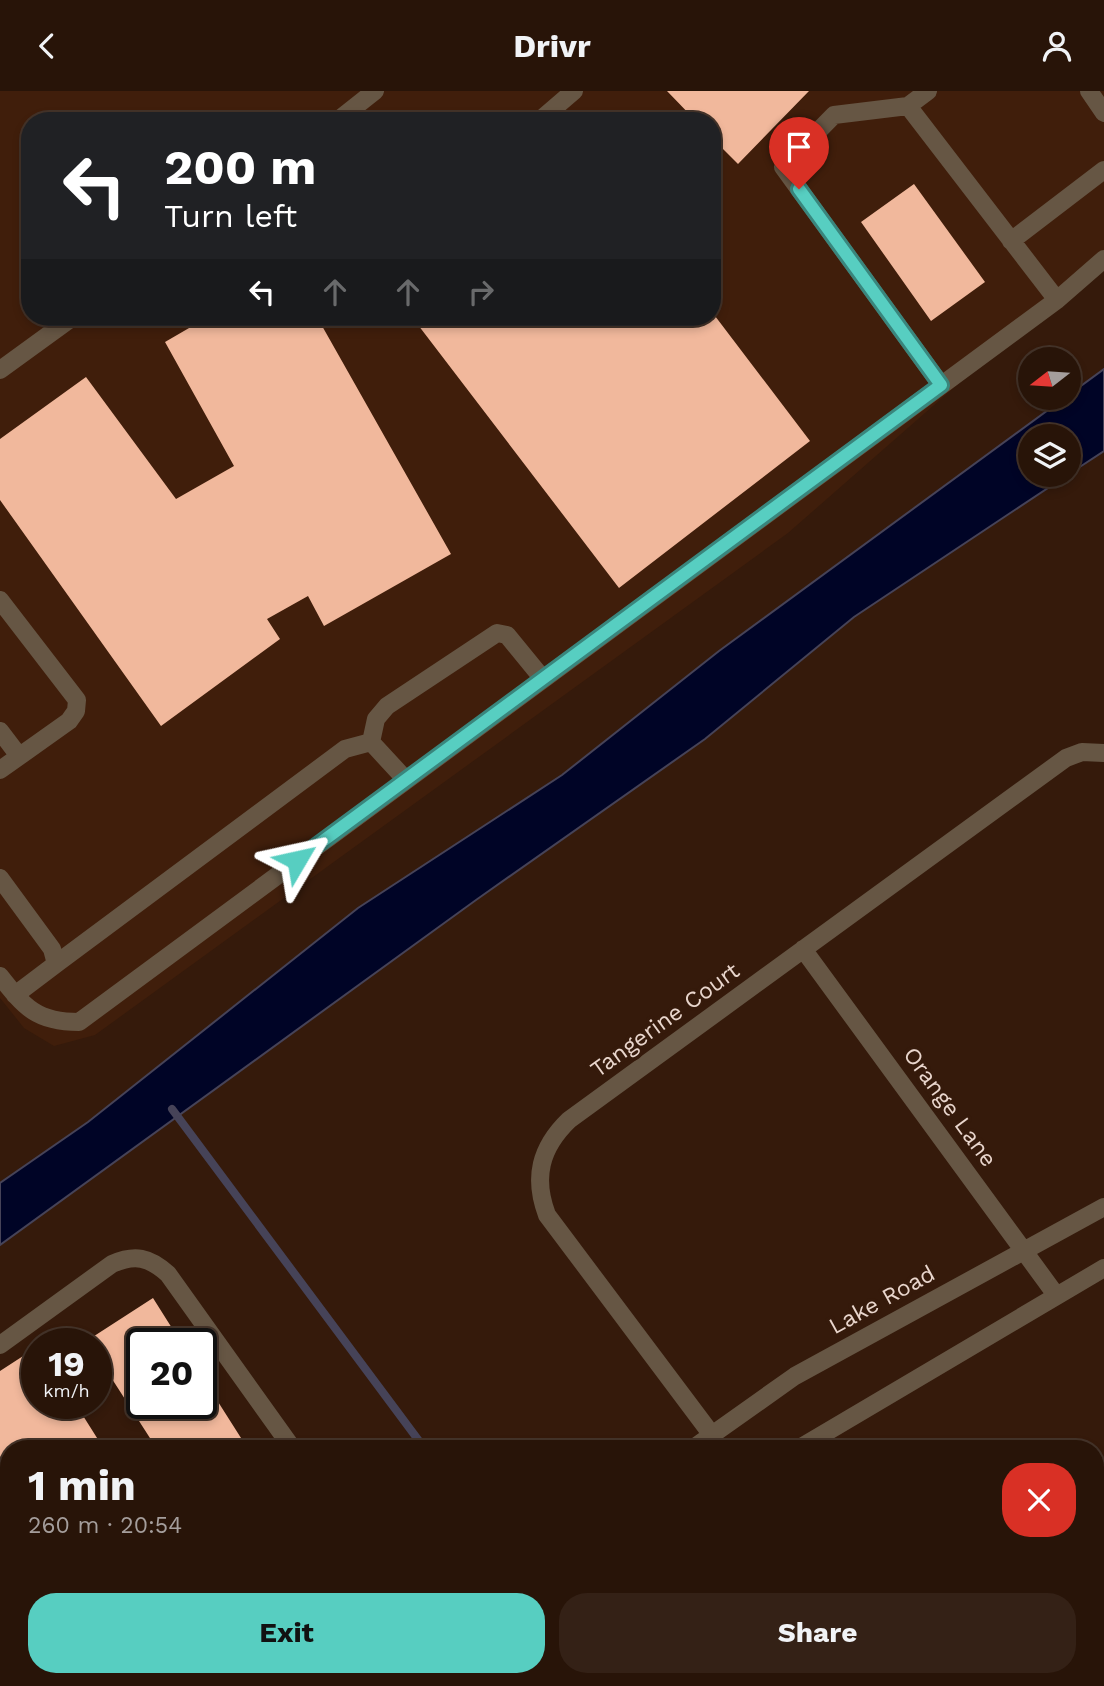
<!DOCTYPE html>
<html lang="en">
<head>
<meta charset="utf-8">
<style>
  body { margin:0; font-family:"Work Sans",sans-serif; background:#342116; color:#f1f3f6; height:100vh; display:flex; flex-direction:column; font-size:26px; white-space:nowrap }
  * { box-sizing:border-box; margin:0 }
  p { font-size:23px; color:#a59e9c }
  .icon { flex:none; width:38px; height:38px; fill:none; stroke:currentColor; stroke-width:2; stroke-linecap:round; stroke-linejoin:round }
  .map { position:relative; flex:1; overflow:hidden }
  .details { position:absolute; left:0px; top:1349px; width:1104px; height:247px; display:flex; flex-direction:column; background:#281408; border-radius:28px 28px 0 0; box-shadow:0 4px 10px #0003,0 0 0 2px #443329 }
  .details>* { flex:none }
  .top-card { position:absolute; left:21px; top:21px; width:700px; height:214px; border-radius:28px; box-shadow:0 4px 10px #0003,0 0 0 2px #443329; background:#202124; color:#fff; overflow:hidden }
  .needle { width:46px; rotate:253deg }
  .tools { position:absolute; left:1018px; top:256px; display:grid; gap:14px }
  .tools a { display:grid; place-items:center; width:63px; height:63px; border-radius:50%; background:#281408; box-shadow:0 4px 10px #0003,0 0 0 2px #443329; font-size:35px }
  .speed { position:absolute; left:21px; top:1237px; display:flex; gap:14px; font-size:35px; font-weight:700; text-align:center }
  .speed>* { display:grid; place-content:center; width:91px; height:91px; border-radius:50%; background:#281408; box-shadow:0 4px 10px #0003,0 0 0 2px #443329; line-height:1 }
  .speed small { font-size:18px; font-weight:400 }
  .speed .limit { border:4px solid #111; border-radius:10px; background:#fff; color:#111 }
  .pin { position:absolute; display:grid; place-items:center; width:60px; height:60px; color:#fff; margin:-72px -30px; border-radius:50% 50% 50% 0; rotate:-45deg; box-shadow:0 0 7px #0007 }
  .pin .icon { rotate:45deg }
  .me { position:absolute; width:77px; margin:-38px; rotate:54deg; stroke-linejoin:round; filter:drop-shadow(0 0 5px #0008) }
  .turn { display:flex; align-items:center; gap:24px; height:147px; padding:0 28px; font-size:32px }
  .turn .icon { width:91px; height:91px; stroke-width:2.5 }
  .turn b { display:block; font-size:49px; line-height:60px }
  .lanes { display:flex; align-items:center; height:66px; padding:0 28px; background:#0003; justify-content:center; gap:35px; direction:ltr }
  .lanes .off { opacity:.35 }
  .round { display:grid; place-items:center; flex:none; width:74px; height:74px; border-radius:28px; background:#342116 }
  .summary { display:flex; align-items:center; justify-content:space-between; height:119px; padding:0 28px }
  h1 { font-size:42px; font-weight:700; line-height:52px }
  .button { display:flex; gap:14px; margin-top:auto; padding:14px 28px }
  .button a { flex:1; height:80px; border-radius:28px; background:#57cec1; color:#111; font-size:28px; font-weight:700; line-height:80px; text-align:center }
  .button a+a { background:#342116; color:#f1f3f6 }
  header { display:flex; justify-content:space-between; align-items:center; height:91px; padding:0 28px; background:#281408; font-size:32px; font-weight:700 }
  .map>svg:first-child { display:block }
</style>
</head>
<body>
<header><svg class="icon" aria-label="back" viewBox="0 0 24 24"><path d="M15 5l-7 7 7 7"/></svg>Drivr<svg class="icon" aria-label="person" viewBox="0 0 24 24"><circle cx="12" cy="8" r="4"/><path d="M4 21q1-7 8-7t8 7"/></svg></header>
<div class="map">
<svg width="1104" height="1595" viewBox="0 0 1104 1595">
  <rect width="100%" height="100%" fill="#351a0b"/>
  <path fill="#401e0b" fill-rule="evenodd" d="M0,0H1104V165L788,442L95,944L54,955L24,937L0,907ZM30,30H712V226H30Z"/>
  <path fill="#000426" stroke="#464358" stroke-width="2" d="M1104,278V360L1069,383V345H1031V383H1069L854,526L705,648L476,809L0,1154V1092L88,1031L358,817L562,684L719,560Z"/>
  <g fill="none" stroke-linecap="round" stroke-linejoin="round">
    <path stroke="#464358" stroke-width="8" d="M172,1018L425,1358
      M593,1587L599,1595"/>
  </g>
  <path fill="#f1b89c" d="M667,0H809L738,73L712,47V30H696Z
    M914,93L985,191L931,230L861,131Z
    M712,221L810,350L619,497L412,226H712Z
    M208,226H317L451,463L324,535L308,505L267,528L280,548L161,635L0,409V348L86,286L176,408L234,375L165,251Z
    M153,1207L182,1253H142V1312H201V1284L248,1358H157L96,1263V1253H90L88,1249Z
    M37,1256V1312H75L104,1358H9V1375L0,1381V1280Z
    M0,1498L9,1511V1587H144L149,1595H0Z"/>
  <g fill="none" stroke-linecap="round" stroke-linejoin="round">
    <path stroke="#665644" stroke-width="18" d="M928,0L908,15L834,24L783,76L941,294
      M1089,0L1104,22
      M908,15L1057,209
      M337,30L375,0
      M539,30L574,0
      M1011,150L1104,79
      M0,279L73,226
      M0,509L77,609L76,620L69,630L0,679
      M0,640L19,665
      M371,651L376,628L387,615L497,542L507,544L543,588
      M0,787L52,858L56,873L15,904
      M803,858L1056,1204
      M56,873L345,658L371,651L406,689
      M0,885C25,917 37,931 79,931L1057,209L1104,168
      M0,1254L112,1173C135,1163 149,1166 168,1183L293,1358
      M712,1344L547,1124C533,1087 540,1057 569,1029L1066,667L1082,661L1104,662
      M692,1358L795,1285L1104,1116
      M798,1358L1104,1177
      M1096,1478L1104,1473
      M194,1595L204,1587
      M378,1595L387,1587
      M472,1595L481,1587
      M908,1595L913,1587"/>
  </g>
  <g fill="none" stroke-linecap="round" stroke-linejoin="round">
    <g stroke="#39867d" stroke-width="18">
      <path id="route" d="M297,769L941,294L799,98"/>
    </g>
    <use href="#route" stroke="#57cec1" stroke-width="12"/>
  </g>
  <g text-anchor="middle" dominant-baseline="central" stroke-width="7" stroke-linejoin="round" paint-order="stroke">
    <g font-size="23" fill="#e9d6cd" stroke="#351a0b">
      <text transform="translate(665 929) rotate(-36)">Tangerine Court</text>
      <text transform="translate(950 1016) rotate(54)">Orange Lane</text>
      <text transform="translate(882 1209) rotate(-29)">Lake Road</text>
    </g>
  </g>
</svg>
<div class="tools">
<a><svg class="needle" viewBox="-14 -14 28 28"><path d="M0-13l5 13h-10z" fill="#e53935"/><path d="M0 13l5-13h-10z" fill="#a59e9c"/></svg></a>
<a><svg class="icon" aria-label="layers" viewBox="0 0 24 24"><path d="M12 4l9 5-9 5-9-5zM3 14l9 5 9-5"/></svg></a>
</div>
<div class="speed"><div>19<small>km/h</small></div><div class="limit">20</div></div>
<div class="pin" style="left:799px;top:98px;background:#d93025"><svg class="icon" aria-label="arrive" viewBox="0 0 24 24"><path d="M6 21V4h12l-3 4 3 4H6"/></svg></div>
<svg class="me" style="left:297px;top:769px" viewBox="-20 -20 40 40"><path d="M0-17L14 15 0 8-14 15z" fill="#57cec1" stroke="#fff" stroke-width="4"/></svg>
<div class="top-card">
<div class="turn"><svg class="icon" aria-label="left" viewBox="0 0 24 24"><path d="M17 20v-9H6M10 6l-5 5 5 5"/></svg><div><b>200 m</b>Turn left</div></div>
<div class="lanes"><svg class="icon" aria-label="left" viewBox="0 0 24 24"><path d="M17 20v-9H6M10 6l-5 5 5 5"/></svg><svg class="icon off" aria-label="ahead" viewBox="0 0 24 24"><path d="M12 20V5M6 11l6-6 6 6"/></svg><svg class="icon off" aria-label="ahead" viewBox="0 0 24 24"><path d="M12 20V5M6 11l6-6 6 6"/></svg><svg class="icon off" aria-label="right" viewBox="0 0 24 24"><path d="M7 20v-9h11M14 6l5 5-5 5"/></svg></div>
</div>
<section class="details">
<div class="summary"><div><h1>1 min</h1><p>260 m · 20:54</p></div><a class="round" style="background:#d93025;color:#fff"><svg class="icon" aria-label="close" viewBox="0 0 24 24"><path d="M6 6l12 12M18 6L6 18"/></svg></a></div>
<div class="button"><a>Exit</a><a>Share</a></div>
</section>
</div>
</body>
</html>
